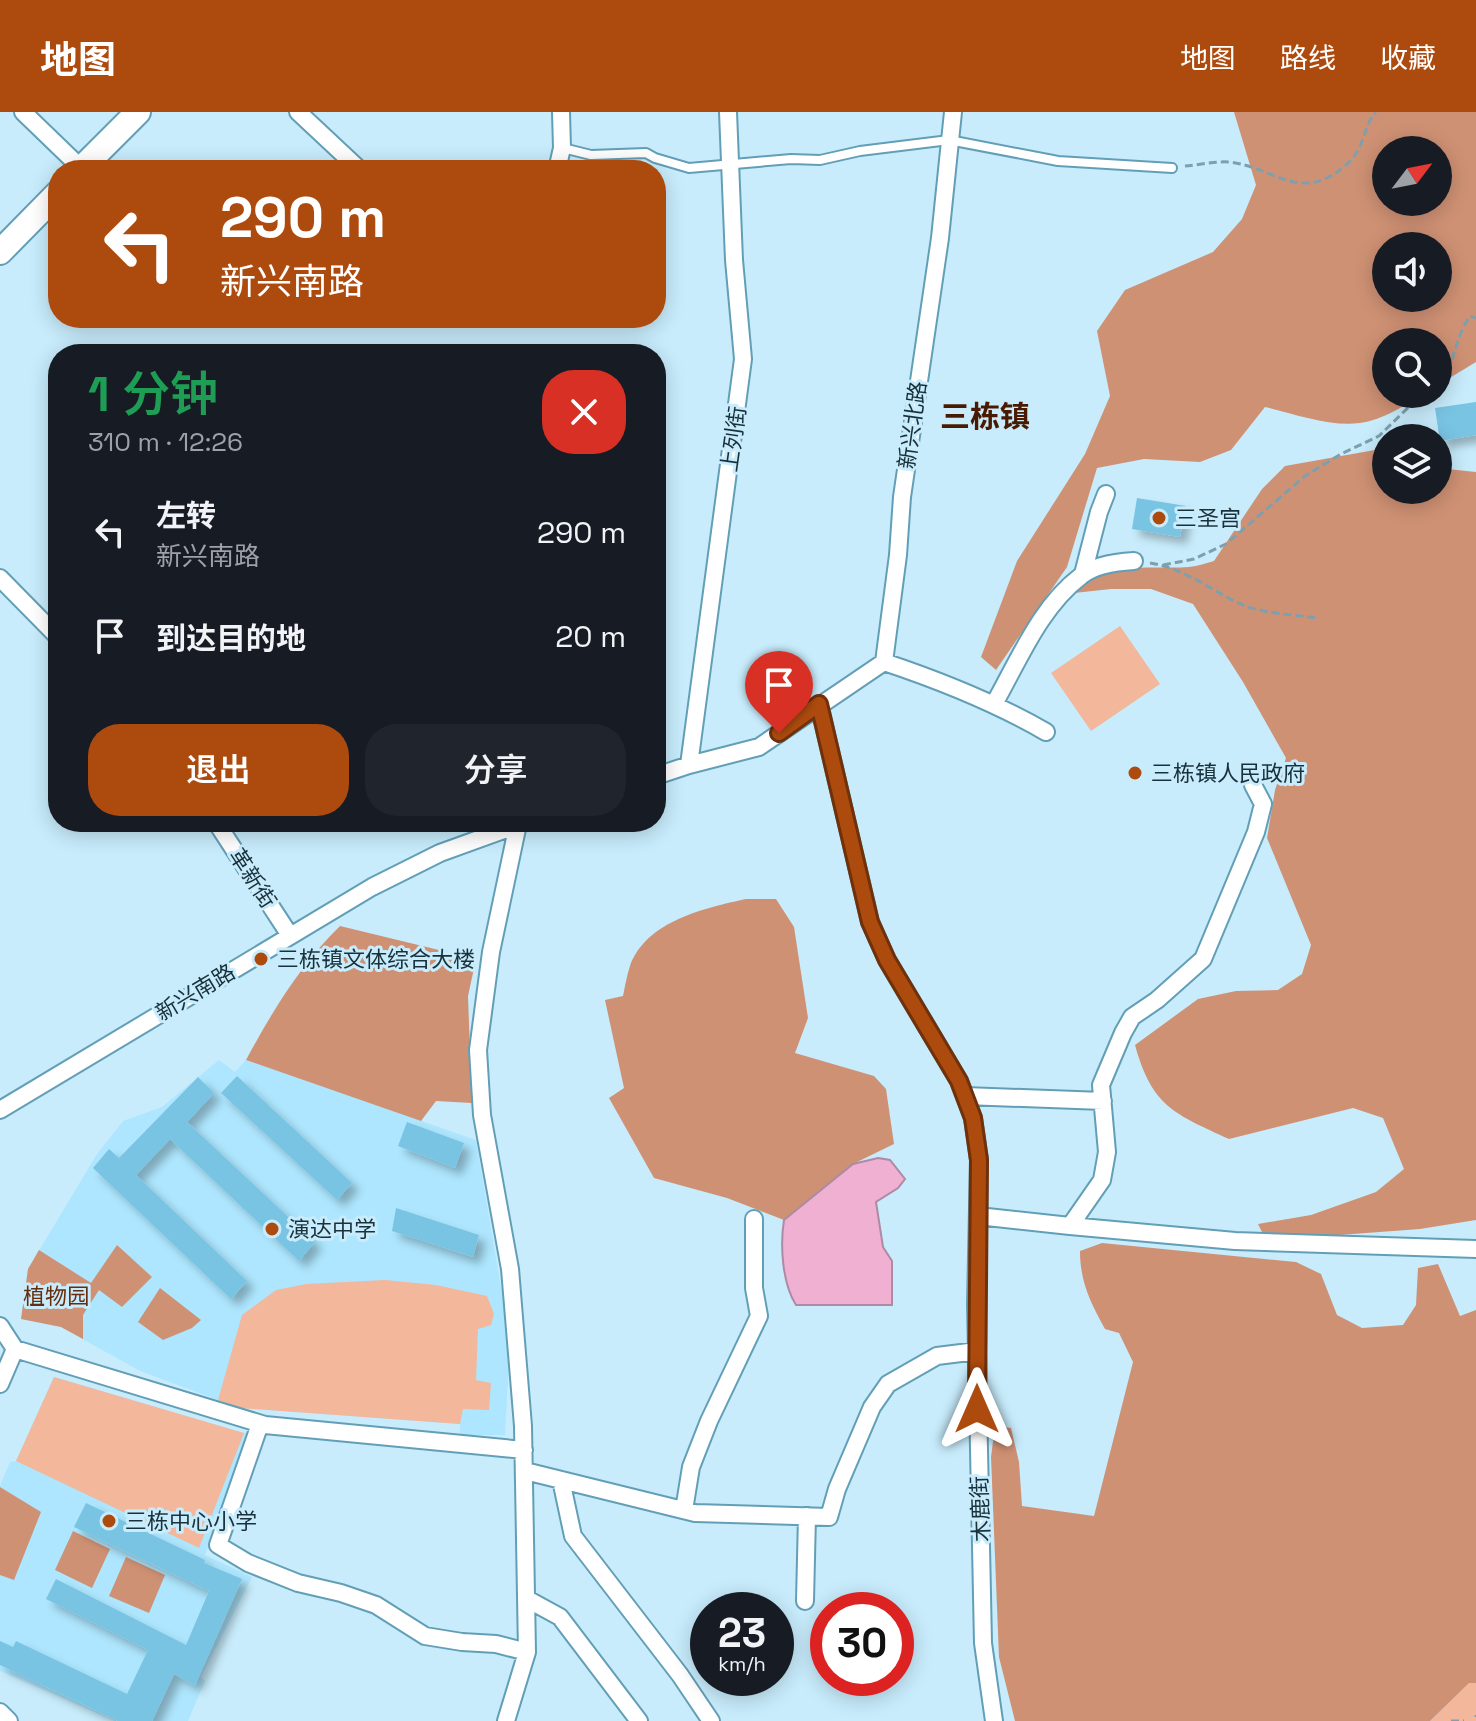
<!DOCTYPE html>
<html lang="zh">
<head>
<meta charset="utf-8">
<style>
  body { margin:0; font-family:"Space Grotesk","Noto Sans SC",sans-serif; background:#20242c; color:#f1f3f6; height:100vh; display:flex; flex-direction:column; font-size:30px; white-space:nowrap }
  * { box-sizing:border-box; margin:0 }
  p { font-size:26px; color:#9ea1a6 }
  .icon { flex:none; width:44px; height:44px; fill:none; stroke:currentColor; stroke-width:2; stroke-linecap:round; stroke-linejoin:round }
  .map { position:relative; flex:1; overflow:hidden }
  .side { position:absolute; left:48px; top:232px; width:618px; height:488px; display:flex; flex-direction:column; background:#171b24; border-radius:32px; box-shadow:0 4px 20px #0003 }
  .side>* { flex:none }
  .guide { position:absolute; left:48px; top:48px; width:618px; height:168px; border-radius:32px; box-shadow:0 4px 20px #0003; background:#ad4b0f; color:#fff; overflow:hidden }
  .needle { width:52px; rotate:58deg }
  .fabs { position:absolute; left:1372px; top:24px; display:grid; gap:16px }
  .fabs a { display:grid; place-items:center; width:80px; height:80px; border-radius:50%; background:#171b24; box-shadow:0 4px 20px #0003; font-size:40px }
  .speed { position:absolute; left:690px; top:1480px; display:flex; gap:16px; font-size:40px; font-weight:700; text-align:center }
  .speed>* { display:grid; place-content:center; width:104px; height:104px; border-radius:50%; background:#171b24; box-shadow:0 4px 20px #0003; line-height:1 }
  .speed small { font-size:20px; font-weight:400 }
  .speed .limit { border:12px solid #d22; background:#fff; color:#111 }
  .pin { position:absolute; display:grid; place-items:center; width:68px; height:68px; color:#fff; margin:-82px -34px; border-radius:50% 50% 50% 0; rotate:-45deg; box-shadow:0 0 8px #0007 }
  .pin .icon { rotate:45deg }
  .me { position:absolute; width:88px; margin:-44px; rotate:0deg; stroke-linejoin:round; filter:drop-shadow(0 0 6px #0008) }
  .turn { display:flex; align-items:center; gap:28px; height:168px; padding:0 40px; font-size:36px }
  .turn .icon { width:104px; height:104px; stroke-width:2.5 }
  .turn b { display:block; font-size:56px; line-height:68px }
  .round { display:grid; place-items:center; flex:none; width:84px; height:84px; border-radius:32px; background:#20242c }
  .head { display:flex; align-items:center; justify-content:space-between; height:136px; padding:0 40px }
  h1 { font-size:48px; font-weight:600; line-height:60px; color:#1e9e55 }
  .button { display:flex; gap:16px; margin-top:auto; padding:16px 40px }
  .button a { flex:1; height:92px; border-radius:32px; background:#ad4b0f; color:#fff; font-size:32px; font-weight:600; line-height:92px; text-align:center }
  .button a+a { background:#20242c; color:#f1f3f6 }
  ul { padding:0; list-style:none }
  li { display:flex; align-items:center; gap:24px; height:104px; padding:0 40px }
  li div { flex:1 }
  li b { display:block; font-size:30px }
  li em { font-style:normal }
  header { display:flex; align-items:center; gap:48px; box-sizing:border-box; height:112px; padding:0 40px; background:#ad4b0f; color:#fff }
  header strong { font-size:38px }
  nav { display:flex; gap:44px; margin-inline-start:auto; font-size:28px }
  .map>svg:first-child { display:block }
</style>
</head>
<body>
<header>
<strong>地图</strong>
<nav><a>地图</a><a>路线</a><a>收藏</a></nav>
</header>
<div class="map">
<svg width="1476" height="1609" viewBox="0 0 1476 1609">
  <defs>
    <filter id="shadow"><feDropShadow dx="7" dy="7" stdDeviation="4" flood-color="#0004"/></filter>
  </defs>
  <rect width="100%" height="100%" fill="#c8ecfc"/>
  <path fill="#ade6fe" d="M219,948L235,960L246,948L476,1028L510,1229L505,1323H460V1312L240,1296L140,1259L61,1215L21,1207L28,1157L97,1042L123,1009L162,995Z
    M54,1265L243,1321L252,1319L205,1443L252,1465L201,1565L205,1569L188,1609H115L0,1559V1374L10,1350L16,1349Z"/>
  <path fill="#f3b79c" d="M1120,514L1160,572L1091,619L1051,561Z
    M385,1168L436,1173L487,1184L494,1202L491,1213L478,1217L476,1268L491,1271L489,1298L463,1297L460,1312L240,1296L218,1288L242,1203L276,1178L306,1172Z
    M54,1265L244,1321L199,1436L16,1349Z
    M1476,1564V1609H1430Z"/>
  <path fill="#cf9174" fill-rule="evenodd" d="M1234,0H1476V250L1438,273V230H1386V282H1423C1404,294 1382,308 1360,311C1330,315 1295,302 1265,295L1231,338L1200,350L1144,347L1097,356L1067,455L996,558L981,545L1017,449L1085,342L1110,284L1097,219L1125,178L1213,140L1242,107L1256,73ZM1386,38H1438V90H1386ZM1386,134H1438V186H1386Z
    M1386,336V378H1438V356L1476,360V1108L1420,1117L1299,1126L1262,1120L1258,1112L1311,1103L1376,1080L1404,1057L1383,1006L1353,996L1229,1027C1175,1002 1152,995 1135,933L1198,887L1236,879L1278,878L1302,862L1311,833L1267,726L1275,678L1286,646L1243,570L1193,492L1151,477H1111L1074,481C1098,447 1153,458 1189,455C1198,454 1206,451 1214,449L1262,377L1285,354Z
    M746,787H776L794,815L808,906L795,941L874,964L886,977L894,1032L853,1052L784,1108L727,1086L654,1066L609,986L624,976L605,888L623,884C625,874 627,863 630,854C646,809 705,796 746,787Z
    M340,814L476,847L468,884L472,991L436,989L421,1009L246,948C272,900 300,853 340,814Z
    M1102,1131L1296,1150L1321,1162L1337,1203L1362,1216L1403,1213L1416,1193L1418,1156L1438,1152L1460,1204L1476,1198V1571H1469L1430,1609H1015L999,1545L991,1345L995,1314L1011,1316L1019,1350L1022,1394L1094,1404L1133,1250L1119,1221L1105,1217C1090,1190 1080,1169 1080,1139Z
    M117,1133L152,1165L122,1195L99,1178L83,1203V1227L61,1215L21,1207L28,1157L39,1138L91,1171Z
    M160,1176L201,1208L192,1216L163,1228L138,1210Z
    M0,1375L41,1400L14,1468L0,1463Z
    M73,1419L110,1437L92,1476L55,1458Z
    M126,1445L165,1463L149,1501L109,1484Z"/>
  <path fill="#efb0d2" stroke="#ae8aa5" stroke-width="2" d="M878,1046L890,1048L905,1067L898,1076L876,1090L883,1135L892,1149V1193H796C782,1171 780,1133 784,1108L853,1052Z"/>
  <path fill="#79c4e2" filter="url(#shadow)" d="M1476,290V323L1440,329L1435,296Z
    M1137,386L1186,394L1180,425L1132,417Z
    M237,964L352,1071L337,1088L221,981Z
    M198,965L214,981L187,1010L315,1130L299,1149L170,1027L136,1063L247,1169L231,1187L93,1056L109,1037L119,1046Z
    M407,1010L464,1031L455,1056L398,1034Z
    M396,1096L479,1123L473,1145L392,1119Z
    M86,1391L205,1448L204,1451L242,1467L195,1573L174,1562L152,1609H118L0,1553V1529L13,1535L16,1529L127,1582L148,1538L46,1487L56,1467L186,1533L209,1479L74,1415Z"/>
  <g fill="none" stroke-linecap="round" stroke-linejoin="round">
    <g stroke="#629fb7" stroke-width="12">
      <path id="service" d="M563,36L591,43L646,41L655,46L689,56L791,47L820,48L860,39L949,28L1058,49L1172,56"/>
    </g>
    <g stroke="#629fb7" stroke-width="20">
      <path id="minor" d="M23,0L82,57
        M298,0L360,58
        M557,58L562,36L561,0
        M1083,462L1099,400L1106,382
        M0,466L58,525
        M884,550C941,569 994,590 1046,620
        M819,592L870,810L887,848L959,969L973,1006L979,1048L976,1192L983,1531L994,1609
        M994,592C1019,548 1040,495 1081,464C1094,453 1117,450 1134,449
        M689,653L743,247L734,148L728,0
        M656,664L689,653L759,635L884,550L898,443L902,385L940,126L953,0
        M216,710L289,822
        M965,984L1103,989
        M0,998L372,775L440,741L523,711
        M978,1104L1070,1114L1102,1068L1107,1040L1101,973L1123,921L1132,905L1157,888L1203,847L1256,720L1263,692L1253,673
        M1070,1114L1235,1129L1476,1137
        M0,1214L15,1237L0,1272
        M15,1237L265,1313L524,1338
        M260,1312L218,1433L248,1451L298,1471L341,1481L376,1493L425,1524L462,1530L496,1532L527,1540
        M525,1359L695,1401L829,1405L837,1377L872,1295L888,1272L937,1244L977,1239
        M561,1368L573,1424L680,1563L711,1609
        M684,1398L691,1355L709,1309L759,1204L754,1176V1107
        M527,1487L560,1505L639,1609
        M805,1489L807,1404
        M0,1600L9,1609
        M506,1609L527,1540L523,1314L510,1157L482,1003L478,938L491,840L518,712"/>
    </g>
    <g stroke="#629fb7" stroke-width="28">
      <path id="secondary" d="M80,58L138,0
        M0,140L58,81"/>
    </g>
    <path stroke="#809fad" stroke-width="3" stroke-dasharray="8 4" stroke-linecap="butt" d="M1185,54C1199,53 1215,49 1229,50C1275,55 1300,93 1346,53C1366,36 1363,13 1376,0
      M1438,265L1448,260C1455,241 1458,221 1470,204L1476,206
      M1150,451C1182,456 1207,475 1236,490C1261,502 1290,502 1317,506
      M1163,453L1194,447L1226,432L1305,364L1341,342L1379,324L1422,282
      M1476,1603V1605
      M1451,1609H1464"/>
    <use href="#service" stroke="#fff" stroke-width="8"/>
    <use href="#minor" stroke="#fff" stroke-width="16"/>
    <use href="#secondary" stroke="#fff" stroke-width="24"/>
  </g>
  <g fill="none" stroke-linecap="round" stroke-linejoin="round">
    <g stroke="#70310a" stroke-width="20">
      <path id="route" d="M779,621L819,592L870,810L887,848L959,969L973,1006L979,1048L977,1297"/>
    </g>
    <use href="#route" stroke="#ad4b0f" stroke-width="14"/>
  </g>
  <g fill="#ad4b0f" stroke="#c8ecfc" stroke-width="3">
    <circle cx="1159" cy="406" r="8"/>
    <circle cx="1135" cy="661" r="8"/>
    <circle cx="261" cy="847" r="8"/>
    <circle cx="272" cy="1117" r="8"/>
    <circle cx="109" cy="1409" r="8"/>
  </g>
  <g text-anchor="middle" dominant-baseline="central" stroke-width="6" stroke-linejoin="round" paint-order="stroke">
    <g font-size="22" fill="#18313b" stroke="#c8ecfc">
      <text transform="translate(912 313) rotate(-82)">新兴北路</text>
      <text transform="translate(733 327) rotate(-82)">上列街</text>
      <text transform="translate(253 766) rotate(57)">革新街</text>
      <text transform="translate(195 880) rotate(-31)">新兴南路</text>
      <text transform="translate(980 1397) rotate(-92)">木鹿街</text>
    </g>
    <g font-size="22" fill="#18313b" stroke="#c8ecfc" text-anchor="start">
      <text x="1175" y="406">三圣宫</text>
      <text x="1151" y="661">三栋镇人民政府</text>
      <text x="277" y="847">三栋镇文体综合大楼</text>
      <text x="288" y="1117">演达中学</text>
      <text x="125" y="1409">三栋中心小学</text>
    </g>
    <g font-size="22" fill="#662c0d" stroke="#c8ecfc">
      <text x="56" y="1184">植物园</text>
    </g>
    <g font-size="30" font-weight="bold" fill="#491a01" stroke="#c8ecfc">
      <text x="985" y="304">三栋镇</text>
    </g>
  </g>
</svg>
<div class="fabs">
<a><svg class="needle" viewBox="-14 -14 28 28"><path d="M0-13l5 13h-10z" fill="#e53935"/><path d="M0 13l5-13h-10z" fill="#9ea1a6"/></svg></a>
<a><svg class="icon" aria-label="sound" viewBox="0 0 24 24"><path d="M4 9h4l5-4v14l-5-4H4zM17 9q2 3 0 6"/></svg></a>
<a><svg class="icon" aria-label="search" viewBox="0 0 24 24"><circle cx="10" cy="10" r="6"/><path d="M15 15l6 6"/></svg></a>
<a><svg class="icon" aria-label="layers" viewBox="0 0 24 24"><path d="M12 4l9 5-9 5-9-5zM3 14l9 5 9-5"/></svg></a>
</div>
<div class="speed"><div>23<small>km/h</small></div><div class="limit">30</div></div>
<div class="pin" style="left:779px;top:621px;background:#d93025"><svg class="icon" aria-label="arrive" viewBox="0 0 24 24"><path d="M6 21V4h12l-3 4 3 4H6"/></svg></div>
<svg class="me" style="left:977px;top:1297px" viewBox="-20 -20 40 40"><path d="M0-17L14 15 0 8-14 15z" fill="#ad4b0f" stroke="#fff" stroke-width="4"/></svg>
<div class="guide">
<div class="turn"><svg class="icon" aria-label="left" viewBox="0 0 24 24"><path d="M17 20v-9H6M10 6l-5 5 5 5"/></svg><div><b>290 m</b>新兴南路</div></div>
</div>
<section class="side">
<div class="head"><div><h1>1 分钟</h1><p>310 m · 12:26</p></div><a class="round" style="background:#d93025;color:#fff"><svg class="icon" aria-label="close" viewBox="0 0 24 24"><path d="M6 6l12 12M18 6L6 18"/></svg></a></div>
<ul>
<li><svg class="icon" aria-label="left" viewBox="0 0 24 24"><path d="M17 20v-9H6M10 6l-5 5 5 5"/></svg><div><b>左转</b><p>新兴南路</p></div><em>290 m</em></li>
<li><svg class="icon" aria-label="arrive" viewBox="0 0 24 24"><path d="M6 21V4h12l-3 4 3 4H6"/></svg><div><b>到达目的地</b></div><em>20 m</em></li>
</ul>
<div class="button"><a>退出</a><a>分享</a></div>
</section>
</div>
</body>
</html>
